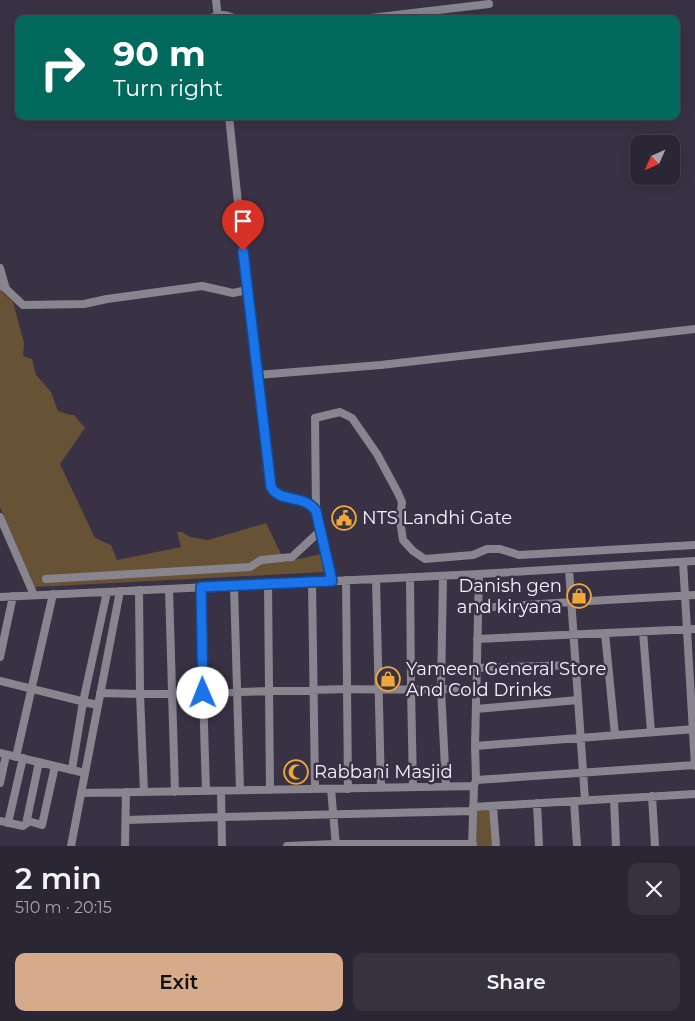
<!DOCTYPE html>
<html lang="en">
<head>
<meta charset="utf-8">
<style>
  body { margin:0; font-family:Montserrat,sans-serif; background:#373240; color:#f1f3f6; height:100vh; display:flex; flex-direction:column; font-size:19px; white-space:nowrap }
  * { box-sizing:border-box; margin:0 }
  p { font-size:16px; color:#a6a5ac }
  .icon { flex:none; width:28px; height:28px; fill:none; stroke:currentColor; stroke-width:2; stroke-linecap:round; stroke-linejoin:round }
  .map { position:relative; height:846px; overflow:hidden }
  .sheet { display:flex; flex-direction:column; background:#2b2634; flex:1 }
  .sheet>* { flex:none }
  .hud { position:absolute; left:15px; top:15px; width:665px; height:105px; border-radius:10px; box-shadow:0 2px 12px #0003,0 0 0 1px #47434f; background:#00695c; color:#fff; overflow:hidden }
  .needle { width:32px; rotate:225deg }
  .tools { position:absolute; left:630px; top:135px; display:grid; gap:10px }
  .tools a { display:grid; place-items:center; width:50px; height:50px; border-radius:10px; background:#2b2634; box-shadow:0 2px 12px #0003,0 0 0 1px #47434f; font-size:25px }
  .pin { position:absolute; display:grid; place-items:center; width:42px; height:42px; color:#fff; margin:-51px -21px; border-radius:50% 50% 50% 0; rotate:-45deg; box-shadow:0 0 5px #0007 }
  .pin .icon { rotate:45deg }
  .me { position:absolute; width:55px; margin:-28px; rotate:359deg; stroke-linejoin:round; filter:drop-shadow(0 0 4px #0008) }
  .turn { display:flex; align-items:center; gap:18px; height:105px; padding:0 15px; font-size:22px }
  .turn .icon { width:65px; height:65px; stroke-width:2.5 }
  .turn b { display:block; font-size:35px; line-height:42px }
  .round { display:grid; place-items:center; flex:none; width:52px; height:52px; border-radius:10px; background:#373240 }
  .overview { display:flex; align-items:center; justify-content:space-between; height:85px; padding:0 15px }
  h1 { font-size:30px; font-weight:600; line-height:38px }
  .action { display:flex; gap:10px; margin-top:auto; padding:10px 15px }
  .action a { flex:1; height:58px; border-radius:10px; background:#d6ab8b; color:#111; font-size:20px; font-weight:600; line-height:58px; text-align:center }
  .action a+a { background:#373240; color:#f1f3f6 }
  .map>svg:first-child { display:block }
</style>
</head>
<body>
<div class="map">
<svg width="695" height="846" viewBox="0 0 695 846">
  <rect width="100%" height="100%" fill="#393245"/>
  <path fill="#685235" d="M0,290L13,302L24,343L23,356L32,359L36,375L51,392L58,411L70,415H74L85,428L60,464L95,538L111,545L117,560L181,547L177,532H182L190,537L208,540L266,523L285,562L321,554L324,572L35,587L0,507Z
    M493,806L496,846H473V807Z"/>
  <g fill="none" stroke-linecap="round" stroke-linejoin="round">
    <path stroke="#89858f" stroke-width="8" d="M216,0L218,18
      M210,19C218,14 227,14 235,19
      M362,19L489,4
      M229,116L247,290L271,487C279,503 305,494 316,511L332,581
      M0,268L6,289
      M0,285L6,289L23,305L84,304L107,299L202,286L233,293L247,290
      M257,375L381,365L695,329
      M316,511L315,418L340,412L352,418L377,454L398,493L402,502L400,520L403,540L413,551L425,559L473,555L487,549H500L519,555L695,545
      M0,517L34,595
      M683,562L695,766
      M569,569L585,800
      M443,576L441,689L446,787
      M410,577L411,689L413,787
      M46,579L250,567L261,560L292,557L320,531
      M376,579L381,788
      M346,580L348,789
      M312,582L315,789
      M268,584L270,790
      M234,586L240,790
      M201,587L203,693L206,791
      M169,589L175,792
      M139,590L140,694L144,792
      M0,597L479,574L695,561
      M478,608L572,602L695,595
      M643,632L651,732
      M605,633L615,735
      M477,639L695,629
      M0,657L13,596
      M476,668L576,665
      M0,681L97,705
      M100,693L140,694L203,693L347,689C390,690 433,689 476,689
      M476,709L578,700
      M475,746L695,729
      M0,753L85,773
      M16,757L53,594
      M72,769L83,702L107,592
      M476,780L695,765
      M0,783L6,755
      M331,789L336,846
      M221,791L222,846
      M81,793L474,786
      M652,796L655,846
      M614,799L616,846
      M574,801L577,846
      M537,803L539,846
      M493,806L496,846
      M473,807L695,794
      M126,820L222,817L473,811
      M0,821L23,826L26,824L39,762
      M28,821L42,825L55,766
      M8,823L23,758
      M71,846L120,591
      M125,846L126,792
      M287,846L335,844H473
      M472,846L474,786L476,780L475,746L479,574"/>
  </g>
  <g fill="none" stroke-linecap="round" stroke-linejoin="round">
    <g stroke="#114b97" stroke-width="12">
      <path id="route" d="M203,693L201,587L332,581L316,511C305,494 279,503 271,487L243,251"/>
    </g>
    <use href="#route" stroke="#1a73e8" stroke-width="9"/>
  </g>
  <defs>
    <g id="civic-ring" transform="scale(1.25)"><circle r="9.5" fill="#393245" stroke="#eea73d" stroke-width="1.5"/><path d="M-.6-6.5H3V-4.5H.6V-3L4-1V1h2V6H-6V1h2V-1L-.6-3ZM-1.2 2.5V6h2.4V2.5Z" fill="#eea73d"/></g>
    <g id="shop-ring" transform="scale(1.25)"><circle r="9.5" fill="#393245" stroke="#eea73d" stroke-width="1.5"/><path d="M-5-2.5h2.3a2.7 3.5 0 0 1 5.4 0H5L5.5 6h-11ZM-1.5-2.5h3a1.5 2.3 0 0 0-3 0Z" fill="#eea73d"/></g>
    <g id="mosque-ring" transform="scale(1.25)"><circle r="9.5" fill="#393245" stroke="#eea73d" stroke-width="1.5"/><path d="M3.5-4.9A6 6 0 1 0 3.5 4.9A5 5 0 1 1 3.5-4.9Z" fill="#eea73d"/></g>
  </defs>
  <g fill-rule="evenodd">
    <use href="#civic-ring" x="344" y="518"/>
    <use href="#shop-ring" x="579" y="596"/>
    <use href="#shop-ring" x="388" y="679"/>
    <use href="#mosque-ring" x="296" y="772"/>
  </g>
  <g text-anchor="middle" dominant-baseline="central" stroke-width="5" stroke-linejoin="round" paint-order="stroke">
    <g font-size="18" fill="#f5f1fd" stroke="#393245" text-anchor="start">
      <text x="362" y="518">NTS Landhi Gate</text>
      <text x="562" y="586" text-anchor="end">Danish gen<tspan x="562" dy="21">and kiryana</tspan></text>
      <text x="406" y="669">Yameen General Store<tspan x="406" dy="21">And Cold Drinks</tspan></text>
      <text x="314" y="772">Rabbani Masjid</text>
    </g>
  </g>
</svg>
<div class="tools">
<a><svg class="needle" viewBox="-14 -14 28 28"><path d="M0-13l5 13h-10z" fill="#e53935"/><path d="M0 13l5-13h-10z" fill="#a6a5ac"/></svg></a>
</div>
<div class="pin" style="left:243px;top:251px;background:#d93025"><svg class="icon" aria-label="arrive" viewBox="0 0 24 24"><path d="M6 21V4h12l-3 4 3 4H6"/></svg></div>
<svg class="me" style="left:203px;top:693px" viewBox="-20 -20 40 40"><circle r="19" fill="#fff"/><path d="M0-13L10 11 0 6-10 11z" fill="#1a73e8"/></svg>
<div class="hud">
<div class="turn"><svg class="icon" aria-label="right" viewBox="0 0 24 24"><path d="M7 20v-9h11M14 6l5 5-5 5"/></svg><div><b>90 m</b>Turn right</div></div>
</div>
</div>
<section class="sheet">
<div class="overview"><div><h1>2 min</h1><p>510 m · 20:15</p></div><a class="round"><svg class="icon" aria-label="close" viewBox="0 0 24 24"><path d="M6 6l12 12M18 6L6 18"/></svg></a></div>
<div class="action"><a>Exit</a><a>Share</a></div>
</section>
</body>
</html>
